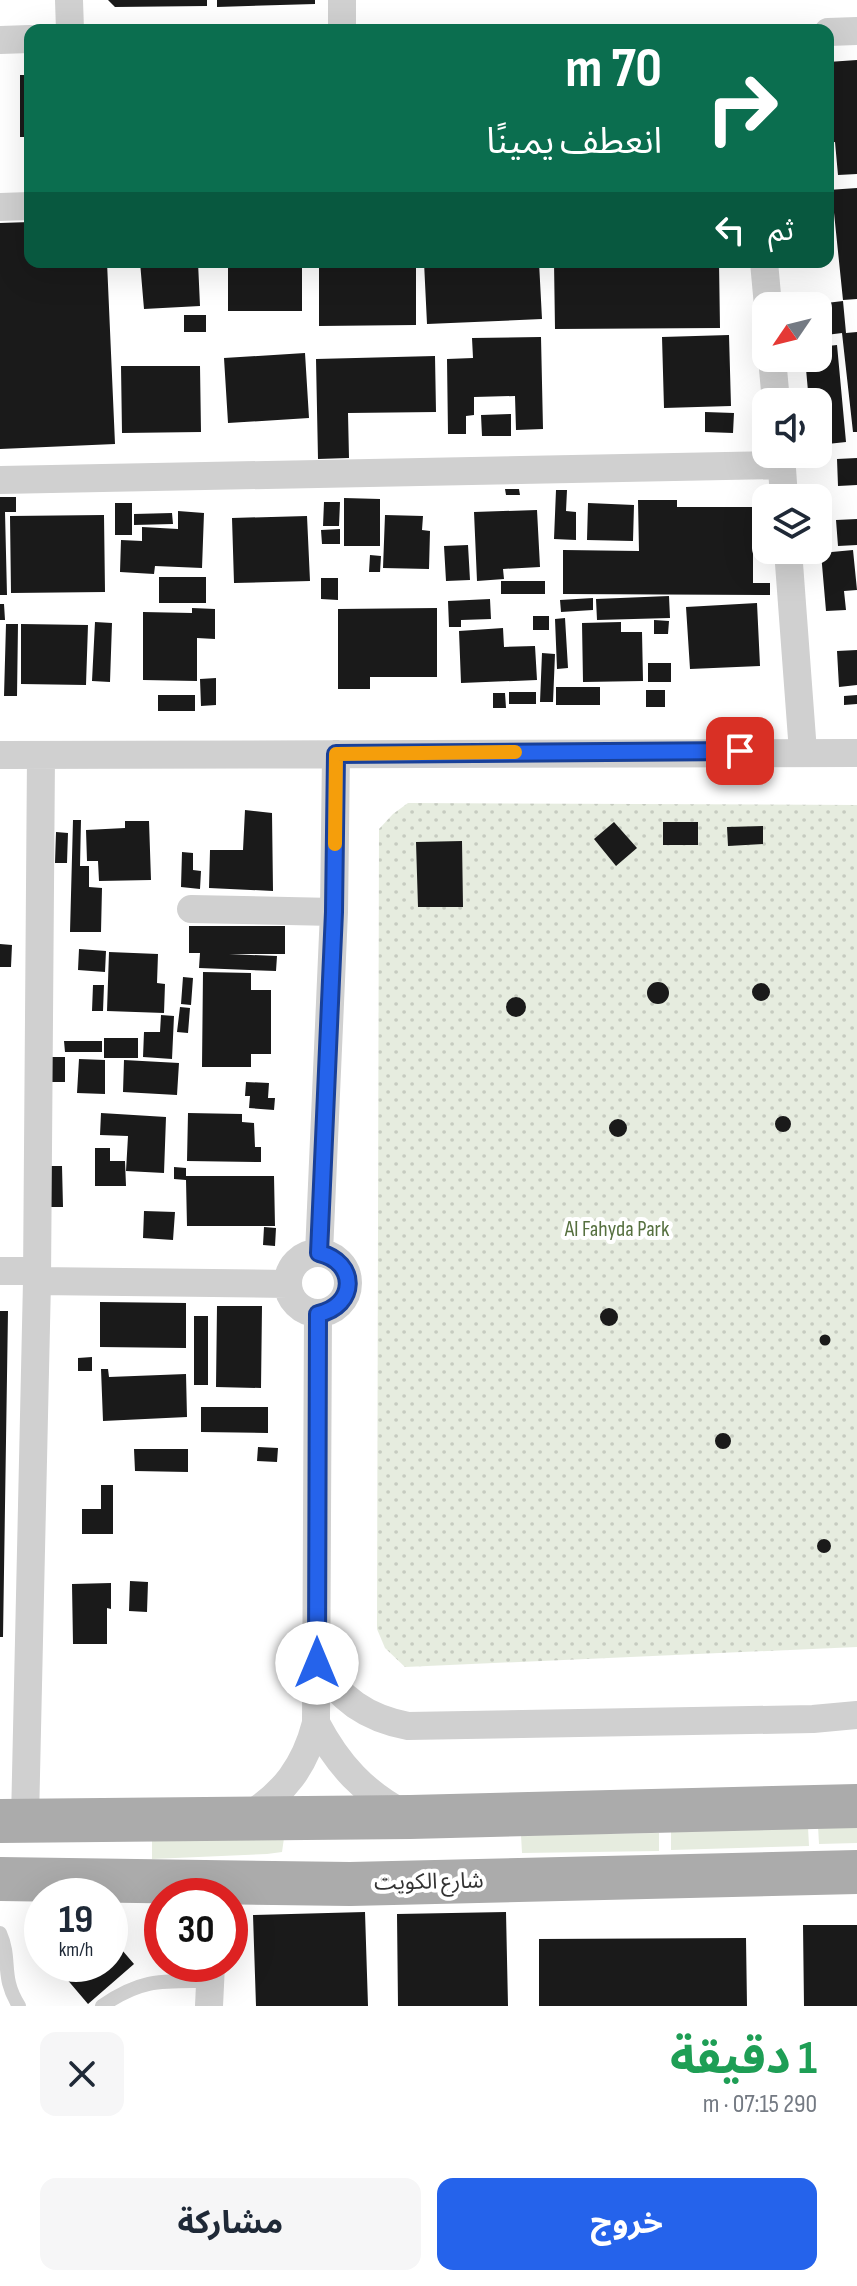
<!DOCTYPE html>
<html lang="ar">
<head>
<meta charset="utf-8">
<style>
  body { margin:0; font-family:"Sofia Sans Condensed","Noto Sans Arabic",sans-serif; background:#f6f6f7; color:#1f2937; direction:rtl; height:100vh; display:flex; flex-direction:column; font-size:30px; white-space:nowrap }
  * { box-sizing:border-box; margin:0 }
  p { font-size:26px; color:#747a83 }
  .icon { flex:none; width:44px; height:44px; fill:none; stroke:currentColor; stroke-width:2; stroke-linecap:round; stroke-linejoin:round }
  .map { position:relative; height:2006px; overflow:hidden; direction:ltr }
  .drawer { display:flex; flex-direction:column; background:#fff; flex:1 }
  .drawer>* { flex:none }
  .hud { position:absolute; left:24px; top:24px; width:810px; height:244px; border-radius:16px; box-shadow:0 8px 32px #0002; direction:rtl; background:#0b6e4f; color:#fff; overflow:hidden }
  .needle { width:52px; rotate:235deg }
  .fabs { position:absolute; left:752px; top:292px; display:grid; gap:16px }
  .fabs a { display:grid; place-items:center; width:80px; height:80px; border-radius:16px; background:#fff; box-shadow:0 8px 32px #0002; font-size:40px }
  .speed { position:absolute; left:24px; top:1878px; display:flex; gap:16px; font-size:40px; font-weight:700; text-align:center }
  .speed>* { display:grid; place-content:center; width:104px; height:104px; border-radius:50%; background:#fff; box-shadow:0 8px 32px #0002; line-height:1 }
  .speed small { font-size:20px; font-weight:400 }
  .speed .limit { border:12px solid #d22; background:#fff; color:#111 }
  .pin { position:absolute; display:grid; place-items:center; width:68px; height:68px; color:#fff; margin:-34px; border-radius:16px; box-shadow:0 4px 12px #0006 }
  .me { position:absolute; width:88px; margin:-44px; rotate:0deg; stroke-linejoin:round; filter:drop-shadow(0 0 6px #0008) }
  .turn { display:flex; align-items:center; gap:28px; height:168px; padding:0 40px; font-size:36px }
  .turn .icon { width:104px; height:104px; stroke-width:2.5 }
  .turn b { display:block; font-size:56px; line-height:68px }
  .then { display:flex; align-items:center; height:76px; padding:0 40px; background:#0003; gap:16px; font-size:30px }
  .round { display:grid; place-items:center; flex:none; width:84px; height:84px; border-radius:16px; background:#f6f6f7 }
  .head { display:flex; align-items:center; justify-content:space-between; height:136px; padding:0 40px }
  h1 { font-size:48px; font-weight:700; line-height:60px; color:#1e9e55 }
  .action { display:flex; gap:16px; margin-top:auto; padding:16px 40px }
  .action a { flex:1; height:92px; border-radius:16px; background:#2563eb; color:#fff; font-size:32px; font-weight:700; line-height:92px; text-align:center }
  .action a+a { background:#f6f6f7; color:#1f2937 }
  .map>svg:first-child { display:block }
</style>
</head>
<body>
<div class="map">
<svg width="857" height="2006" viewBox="0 0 857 2006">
  <defs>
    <pattern id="park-dots" width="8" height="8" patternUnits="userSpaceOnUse" patternTransform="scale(2)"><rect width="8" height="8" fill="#e6ecdf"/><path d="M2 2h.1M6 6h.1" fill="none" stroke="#c6cbc0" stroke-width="1.8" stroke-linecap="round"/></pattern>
  </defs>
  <rect width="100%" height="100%" fill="#fff"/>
  <path fill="#e6ecdf" d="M857,1824V1843L819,1844L818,1826Z
    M808,1827L809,1846L671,1850V1832Z
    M659,1833V1851L522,1853L521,1835Z
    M284,1838L282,1852L267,1854L152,1859V1839Z"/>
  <path fill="url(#park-dots)" d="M408,803L857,805V1647L405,1667L385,1648L377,1629L379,829L393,814Z"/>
  <path fill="#1a1a1a" d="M108,0H207V6L115,7Z
    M217,0H315V4L217,7Z
    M857,60V174L838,175L835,142L828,143V62Z
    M20,75H30V137H20Z
    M857,188V299L843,300L833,203L828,204V190Z
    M30,222V262H107L115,444L0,449V223Z
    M140,262H198L200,306L144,309Z
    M228,262H302V311H228Z
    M319,262H416V325L319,326Z
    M424,262H539L542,319L427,324Z
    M554,262H719L720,328L555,329Z
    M843,301L846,333L857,332V432H853L842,333L818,336V304Z
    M184,315H206V332H184Z
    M729,335L731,406L664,408L662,337Z
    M541,337L543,429L516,430L515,396L474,397V415L466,416V434H448L447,359L473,358L472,338Z
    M837,345L846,442L818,445V402H809L805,358H818V347Z
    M305,353L309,418L228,423L224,358Z
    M435,356L436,412L348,413L349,458L318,459L316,359Z
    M121,366H200L201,432L122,433Z
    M705,412L734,413L733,433L705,432Z
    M511,414V436H482L481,415Z
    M857,458V485L838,486L837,459Z
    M505,489H519L520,495H506Z
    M556,490H567L566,511L576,512V540L554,539Z
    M0,497H16V512H5L7,595H0Z
    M344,498L380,499V546H344Z
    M638,500H677V507H753V583H770V595L563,594V550L639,551Z
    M324,502H340L339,526H323Z
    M115,503H132V535H115Z
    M588,503L634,505L633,541L587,540Z
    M537,510L540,567L503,569L504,579L477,581L474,512Z
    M178,511L204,513L202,568L155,566L154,574L120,572L121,540L142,541V527L178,529Z
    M172,513L173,524L134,525V514Z
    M104,515L105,592L11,593L10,516Z
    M385,515L423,516L422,530L430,531L429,569L383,568Z
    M307,516L310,581L234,583L232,518Z
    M857,519V545L838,546L836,520Z
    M340,529V544H322L321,530Z
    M468,545L470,580L446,581L444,546Z
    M853,550L857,590L844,591L846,610L826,611L821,553Z
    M370,555L381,556L380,572H369Z
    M159,577H206V603H159Z
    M321,578H338V600L321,599Z
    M501,581H545V594H501Z
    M669,596L670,618L597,620L596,599Z
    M593,598V610L561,612L560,600Z
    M490,599L491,619L461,620V627H449L448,601Z
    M757,603L760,666L690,669L686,607Z
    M0,604H4L5,620H0Z
    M192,608L215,609V639L197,638V681L143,680V612L192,613Z
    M437,608V677H370V689H338V609Z
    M533,616H549V630H533Z
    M565,618L568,668L557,669L555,619Z
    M654,620L669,621L668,634H654Z
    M95,622L112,623L110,682L92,681Z
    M621,622V632H642L643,681L583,682L582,623Z
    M6,624H18L17,696H4Z
    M21,624L88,625L86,685L21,684Z
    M503,628L504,647L535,646L537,680L461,683L459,631Z
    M857,650V685L839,687L837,651Z
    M542,653L555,654L553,702H540Z
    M648,663H671V682H648Z
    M216,678V705L201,706L200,679Z
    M556,687H600V705H556Z
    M646,690H665V707H646Z
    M509,692H536V704H509Z
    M493,693H505L506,708H493Z
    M158,695H195V711H158Z
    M857,695V704L844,705V696Z
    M245,810L272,813L273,891L209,888L210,850H243Z
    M73,820H81L80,866H89V887L102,888L101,932H70Z
    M125,821H149L151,880L99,881L98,861H87L86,830L125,828Z
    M614,822L637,848L616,866L594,839Z
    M663,822H698V845H663Z
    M763,826V844L728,846L727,827Z
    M56,832L68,833L67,863H55Z
    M462,841L463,907H418L416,842Z
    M182,852L193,853V870L201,871L200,889L181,887Z
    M189,926H285V954H229L277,956L276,971L199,968L200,953H189Z
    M0,944L12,945L11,967H0Z
    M79,949L106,951L105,972L78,970Z
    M109,952L158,954L157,983L165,984L164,1013L107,1011Z
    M203,972L251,973V990H271V1054H251V1067H202Z
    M183,977L193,978L191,1005L181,1004Z
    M647 993a11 11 0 1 1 22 0a11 11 0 1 1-22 0Z
    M752 992a9 9 0 1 1 18 0a9 9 0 1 1-18 0Z
    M93,985H104L103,1011H92Z
    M506 1007a10 10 0 1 1 20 0a10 10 0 1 1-20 0Z
    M180,1007L190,1008L188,1033L177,1032Z
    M161,1015L174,1016L172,1059L143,1057L144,1032H160Z
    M104,1038H138V1058H104Z
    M64,1041H102V1052H65Z
    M52,1057H65V1082H52Z
    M79,1059L105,1060V1094L77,1093Z
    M124,1060L179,1063L177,1095L123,1092Z
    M246,1082L269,1083L268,1098H275L274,1110L249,1108L250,1096H245Z
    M101,1113L166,1117L164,1173L126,1171L128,1136L100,1135Z
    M188,1113L242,1114V1122L254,1123L255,1147H261V1162L187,1161Z
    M775 1124a8 8 0 1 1 16 0a8 8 0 1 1-16 0Z
    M609 1128a9 9 0 1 1 18 0a9 9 0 1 1-18 0Z
    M95,1148H110V1161H125L126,1186H95Z
    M49,1166H62L63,1207H50Z
    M174,1167L186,1168V1176H274L275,1226H187L186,1180L174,1179Z
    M144,1211L175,1212L173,1240L143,1238Z
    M264,1227L276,1228L275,1246L263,1245Z
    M100,1302L186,1303V1348L100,1347Z
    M217,1306H262L261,1388L216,1387Z
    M600 1317a9 9 0 1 1 18 0a9 9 0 1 1-18 0Z
    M0,1311H8L3,1637H0Z
    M194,1316H208V1385H194Z
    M819.5 1340a5.5 5.5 0 1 1 11 0a5.5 5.5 0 1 1-11 0Z
    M92,1357V1371H78V1358Z
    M101,1369H108L109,1377L186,1374L187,1417L103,1421Z
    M201,1407H268V1433L201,1432Z
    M715 1441a8 8 0 1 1 16 0a8 8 0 1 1-16 0Z
    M258,1447L278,1448L277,1462L257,1461Z
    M134,1449H188V1472L135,1471Z
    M101,1485H113V1534H82V1509H101Z
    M817 1546a7 7 0 1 1 14 0a7 7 0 1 1-14 0Z
    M130,1581L148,1582L147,1612L129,1611Z
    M111,1583V1609L107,1608V1644H73L72,1584Z
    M365,1912L368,2006H256L253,1915Z
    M506,1912L508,2006H398L397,1914Z
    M803,1925H857V2006H804Z
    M110,1936L134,1964L88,2004L54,1964H110Z
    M746,1938L747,2006H539V1939Z"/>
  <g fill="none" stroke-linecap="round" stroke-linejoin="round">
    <path stroke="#d0d0d0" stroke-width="14" d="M0,1933C12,1960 0,1976 19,2006
      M102,2006C142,1978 163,1981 210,1981"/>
    <path stroke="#d0d0d0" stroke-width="28" d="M69,0L70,30
      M342,0V30
      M828,32L857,31
      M0,40L30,39
      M0,207L30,206
      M764,262L768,306
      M772,358L776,402
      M781,454L784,498
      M0,480L782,465
      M788,550L803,752
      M0,755L857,753
      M191,909L334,912
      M319,1253L334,912L336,754
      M288 1283a30 30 0 1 1 60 0a30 30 0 1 1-60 0Z
      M0,1271H37
      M37,1281L288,1284
      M317,1663C340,1699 366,1718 408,1726L813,1719L857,1715
      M316,1723C338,1765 364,1793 406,1815
      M246,1817C284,1794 305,1766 316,1723L318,1314
      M25,1820L37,1281L41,755
      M209,2006L211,1964"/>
    <path stroke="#ababab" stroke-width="44" d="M0,1821L410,1817L857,1806
      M0,1879L350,1884L857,1872"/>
  </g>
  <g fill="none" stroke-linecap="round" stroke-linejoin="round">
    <g stroke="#184099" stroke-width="20">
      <path id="route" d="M317,1663L318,1314C357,1306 358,1262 319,1253L334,912L336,754L740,751"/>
    </g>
    <use href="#route" stroke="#2563eb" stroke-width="14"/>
    <path stroke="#f59e0b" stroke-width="14" d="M335,844L336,754L515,752"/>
  </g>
  <g text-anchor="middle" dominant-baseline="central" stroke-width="8" stroke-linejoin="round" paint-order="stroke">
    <g font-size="22" fill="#56703f" stroke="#fff">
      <text x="617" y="1229">Al Fahyda Park</text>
    </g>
    <g font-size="22" fill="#333" stroke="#fff">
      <text transform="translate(429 1882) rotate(-1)">شارع الكويت</text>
    </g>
  </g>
</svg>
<div class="fabs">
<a><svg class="needle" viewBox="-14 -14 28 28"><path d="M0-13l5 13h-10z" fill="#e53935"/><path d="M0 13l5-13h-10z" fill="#747a83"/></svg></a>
<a><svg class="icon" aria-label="sound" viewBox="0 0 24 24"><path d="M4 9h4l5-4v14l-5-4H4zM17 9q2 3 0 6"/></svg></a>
<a><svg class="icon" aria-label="layers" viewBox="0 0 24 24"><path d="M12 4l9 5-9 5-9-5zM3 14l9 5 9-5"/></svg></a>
</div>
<div class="speed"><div>19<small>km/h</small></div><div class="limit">30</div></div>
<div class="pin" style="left:740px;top:751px;background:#d93025"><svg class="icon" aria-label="arrive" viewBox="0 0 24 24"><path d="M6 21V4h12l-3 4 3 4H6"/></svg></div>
<svg class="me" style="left:317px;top:1663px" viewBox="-20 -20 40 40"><circle r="19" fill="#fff"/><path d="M0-13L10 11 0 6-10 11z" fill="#2563eb"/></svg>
<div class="hud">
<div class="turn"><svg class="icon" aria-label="right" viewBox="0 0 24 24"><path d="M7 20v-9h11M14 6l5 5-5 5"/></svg><div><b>70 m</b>انعطف يمينًا</div></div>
<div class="then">ثم<svg class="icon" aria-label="left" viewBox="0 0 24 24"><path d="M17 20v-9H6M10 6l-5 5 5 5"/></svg></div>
</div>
</div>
<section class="drawer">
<div class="head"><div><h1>1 دقيقة</h1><p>290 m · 07:15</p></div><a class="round"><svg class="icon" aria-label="close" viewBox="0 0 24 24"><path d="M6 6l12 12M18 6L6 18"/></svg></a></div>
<div class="action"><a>خروج</a><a>مشاركة</a></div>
</section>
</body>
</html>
